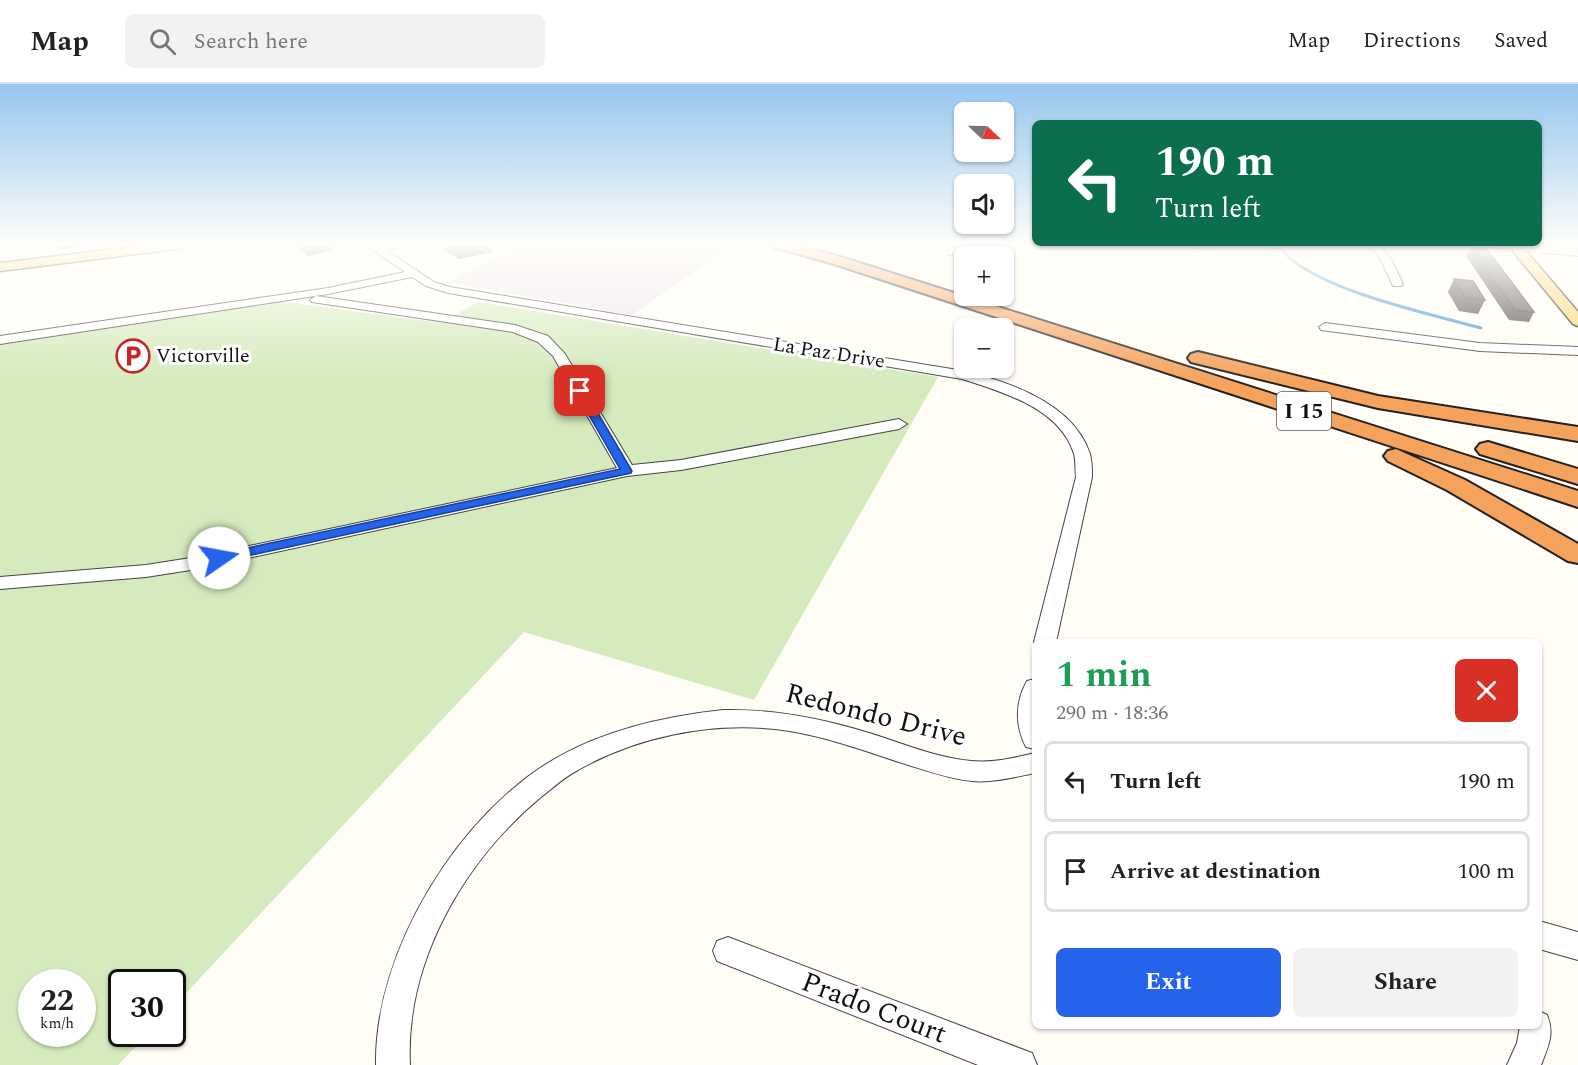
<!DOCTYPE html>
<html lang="en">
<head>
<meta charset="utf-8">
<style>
  body { margin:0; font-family:Spectral,serif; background:#f2f2f2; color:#222; height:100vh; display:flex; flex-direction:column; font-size:22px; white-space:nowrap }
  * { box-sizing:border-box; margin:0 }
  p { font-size:20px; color:#767676 }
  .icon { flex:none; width:33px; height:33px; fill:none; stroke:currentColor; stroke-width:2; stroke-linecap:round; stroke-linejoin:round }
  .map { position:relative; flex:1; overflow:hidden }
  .drawer { position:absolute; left:1032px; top:555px; width:510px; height:390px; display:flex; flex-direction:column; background:#fff; border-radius:9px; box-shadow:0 2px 4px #0004 }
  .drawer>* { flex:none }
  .top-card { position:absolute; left:1032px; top:36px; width:510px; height:126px; border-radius:9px; box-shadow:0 2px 4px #0004; background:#0b6e4f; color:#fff; overflow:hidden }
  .needle { width:39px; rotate:112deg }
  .tools { position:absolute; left:954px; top:18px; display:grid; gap:12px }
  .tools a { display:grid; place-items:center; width:60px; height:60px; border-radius:9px; background:#fff; box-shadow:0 2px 4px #0004; font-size:30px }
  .speed { position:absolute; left:18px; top:885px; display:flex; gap:12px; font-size:30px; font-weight:700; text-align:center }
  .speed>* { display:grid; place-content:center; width:78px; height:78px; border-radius:50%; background:#fff; box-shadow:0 2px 4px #0004; line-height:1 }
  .speed small { font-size:15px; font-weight:400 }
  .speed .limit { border:3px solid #111; border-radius:9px; background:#fff; color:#111 }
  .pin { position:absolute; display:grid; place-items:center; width:51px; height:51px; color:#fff; margin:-26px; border-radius:12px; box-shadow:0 3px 9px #0006 }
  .me { position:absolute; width:66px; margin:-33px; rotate:78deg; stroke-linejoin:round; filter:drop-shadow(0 0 4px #0008) }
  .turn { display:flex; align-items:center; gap:21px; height:126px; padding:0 24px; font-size:27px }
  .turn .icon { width:78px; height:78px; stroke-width:2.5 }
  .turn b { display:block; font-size:42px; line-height:51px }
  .round { display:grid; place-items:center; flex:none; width:63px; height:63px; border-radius:9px; background:#f2f2f2 }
  .head { display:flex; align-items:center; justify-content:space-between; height:102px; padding:0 24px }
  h1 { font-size:36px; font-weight:700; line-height:45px; color:#1e9e55 }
  .button { display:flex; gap:12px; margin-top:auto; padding:12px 24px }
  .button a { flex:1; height:69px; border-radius:9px; background:#2563eb; color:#fff; font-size:24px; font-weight:700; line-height:69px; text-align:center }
  .button a+a { background:#f2f2f2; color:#222 }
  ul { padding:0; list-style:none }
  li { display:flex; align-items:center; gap:18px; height:81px; margin:0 12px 9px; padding:0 12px; border:3px solid #e0e0e0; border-radius:9px }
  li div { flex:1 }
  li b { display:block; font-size:22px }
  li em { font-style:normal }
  header { display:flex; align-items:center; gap:36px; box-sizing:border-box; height:84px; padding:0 30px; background:#fff; border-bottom:2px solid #e0e0e0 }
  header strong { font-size:28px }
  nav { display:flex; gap:33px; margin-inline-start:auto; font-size:21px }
  .search { width:420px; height:54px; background:#f2f2f2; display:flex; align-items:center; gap:15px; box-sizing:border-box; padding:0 21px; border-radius:9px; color:#767676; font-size:22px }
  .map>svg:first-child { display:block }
</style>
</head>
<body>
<header>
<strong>Map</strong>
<div class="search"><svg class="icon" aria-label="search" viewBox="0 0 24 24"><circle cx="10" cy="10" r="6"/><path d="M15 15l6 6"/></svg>Search here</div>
<nav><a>Map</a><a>Directions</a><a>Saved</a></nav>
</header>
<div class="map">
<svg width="1578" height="981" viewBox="0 0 1578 981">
  <rect width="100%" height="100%" fill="#fffdf5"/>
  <path fill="#eee6ef" d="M522,160H734L632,231L447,198Z"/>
  <path fill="#d5ebbd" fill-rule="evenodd" d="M278,217L441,239L478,218L938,293L754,616L524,548L173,923L172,898H122V950H148L118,981H0V258ZM32,898H82V950H32Z"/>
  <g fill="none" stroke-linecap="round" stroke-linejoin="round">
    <path stroke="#3f96cf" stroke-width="3" d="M1278,160C1282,165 1285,170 1290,174C1328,208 1430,230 1481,244"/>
    <g stroke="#444" stroke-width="2">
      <path id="minor" d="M364,160H408L386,166L434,198L450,203L964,287C1010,298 1074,320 1090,370C1092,377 1092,386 1092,393L1056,558H1034L1076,393C1075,386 1076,377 1074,370C1060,324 1002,308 962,295L448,209L426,202L412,193L328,210L0,260V252L328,204L405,188Z
        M958,160H970L956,171H948V167Z
        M1186,160H1214L1215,162C1209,167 1192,165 1186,160Z
        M1366,160H1377L1389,171L1403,200L1401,202H1393L1379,172Z
        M1483,160H1518L1578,166V172L1488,163Z
        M316,212L515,241L548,252L565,270L632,381L681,376L899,335L907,340L899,345L681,386L627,392L197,485L146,493L0,505V493L146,481L197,473L617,384L553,272L538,258L513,248L312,218L310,216Z
        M1325,239L1480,259L1578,263V271L1480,267L1321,246L1319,243Z
        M1035,595V665L1026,663C1015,642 1015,618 1027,597Z
        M723,626C774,625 820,634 869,649C902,659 936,674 971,677C993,679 1014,674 1035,669V689C1015,693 993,699 972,697C949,695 925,686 902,679C860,665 819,650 775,645C709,638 636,653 578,686C564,693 553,704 541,713C464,777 405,878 410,981H376C374,867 460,728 558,673C608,645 667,632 723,626Z
        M1539,837L1578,848V876L1539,865Z
        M728,853L1032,969L1037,981H978L717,877L713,867L717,857Z
        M1539,927L1547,931C1555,949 1548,963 1541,981H1507L1517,959L1520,942H1539Z"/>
    </g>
    <g stroke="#222" stroke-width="3">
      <path id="major" d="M155,160H191L185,164L0,187V179Z
        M1507,160H1520L1578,228V242L1573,240Z"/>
    </g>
    <g stroke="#222" stroke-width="4">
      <path id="highway" d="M771,160H794L844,174L1578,407V423L834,180L773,163Z
        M1198,268L1378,312L1578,343V357L1378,324L1191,278L1188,274L1191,270Z
        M1488,358L1578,385V400L1480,370L1476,365L1480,360Z
        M1396,365L1465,396L1578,460V479L1568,477L1447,406L1388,377L1384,372L1388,367Z"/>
    </g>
    <use href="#minor" fill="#fff" fill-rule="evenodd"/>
    <use href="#major" fill="#f9d66b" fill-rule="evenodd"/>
    <use href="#highway" fill="#f5a25d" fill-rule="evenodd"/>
  </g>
  <path fill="#4d4742" d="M294,160H332L334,166L308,172Z
    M443,160H490L492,168L459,175L444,166Z
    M1471,163L1534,228L1529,238L1509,236L1466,172Z
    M1454,195L1485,216L1478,230L1459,227L1448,208Z"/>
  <path fill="#3f3936" d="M56,160H89L88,162L59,166Z
    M326,160H332L334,166L308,172L305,164Z
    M473,160H490L492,168L459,175L456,164Z"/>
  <path fill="#5a524d" stroke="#3f3936" stroke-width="1.5" d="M301,160H326L305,164Z
    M451,160H473L456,164Z
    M1471,163L1486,164L1534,228L1515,226Z
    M1454,195L1473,197L1485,216L1465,213Z"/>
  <linearGradient id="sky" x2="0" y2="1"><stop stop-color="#95c6ee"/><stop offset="0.54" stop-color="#fffefa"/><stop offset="1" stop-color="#fffefa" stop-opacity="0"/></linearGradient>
  <rect width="1578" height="297" fill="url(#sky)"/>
  <path fill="#2563eb" stroke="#184099" stroke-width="1.5" d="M576,304L585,307L632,387L631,389L219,478L213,474L219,470L620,385L575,307Z"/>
  <defs>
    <g id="parking-ring" transform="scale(1.725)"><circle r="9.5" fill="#fff" stroke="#c4262e" stroke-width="1.5"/><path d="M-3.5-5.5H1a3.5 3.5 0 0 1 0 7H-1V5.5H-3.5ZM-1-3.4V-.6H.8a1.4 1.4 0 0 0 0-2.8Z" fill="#c4262e"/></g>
  </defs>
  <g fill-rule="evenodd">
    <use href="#parking-ring" x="133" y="272"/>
  </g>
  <g text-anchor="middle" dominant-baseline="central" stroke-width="6" stroke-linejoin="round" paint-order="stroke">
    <g font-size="20" fill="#111" stroke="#fff">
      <text transform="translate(829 269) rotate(9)">La Paz Drive</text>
    </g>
    <g font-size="20" fill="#111" stroke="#fff" text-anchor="start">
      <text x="156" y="272">Victorville</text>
    </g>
    <rect fill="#fff" stroke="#585858" stroke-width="1.5" x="1277" y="308" width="54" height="38" rx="4.5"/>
    <g font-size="22" font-weight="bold" fill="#111">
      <text x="1304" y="327">I 15</text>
    </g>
    <g font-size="28" fill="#111" stroke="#fff">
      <text transform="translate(876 631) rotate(14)">Redondo Drive</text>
      <text transform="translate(874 924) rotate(21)">Prado Court</text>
    </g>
  </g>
</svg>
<div class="tools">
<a><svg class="needle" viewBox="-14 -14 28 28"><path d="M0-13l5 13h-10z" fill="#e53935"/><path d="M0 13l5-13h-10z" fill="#767676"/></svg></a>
<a><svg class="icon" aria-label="sound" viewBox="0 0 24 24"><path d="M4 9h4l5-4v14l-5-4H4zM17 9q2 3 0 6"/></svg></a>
<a>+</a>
<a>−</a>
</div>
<div class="speed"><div>22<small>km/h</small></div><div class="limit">30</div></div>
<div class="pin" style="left:580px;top:307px;background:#d93025"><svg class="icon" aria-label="arrive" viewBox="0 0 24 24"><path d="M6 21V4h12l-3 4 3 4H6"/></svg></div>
<svg class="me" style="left:219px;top:474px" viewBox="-20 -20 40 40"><circle r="19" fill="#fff"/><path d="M0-13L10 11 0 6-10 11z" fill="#2563eb"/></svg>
<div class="top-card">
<div class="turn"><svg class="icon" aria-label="left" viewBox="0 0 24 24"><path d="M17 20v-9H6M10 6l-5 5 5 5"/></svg><div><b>190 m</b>Turn left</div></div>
</div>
<section class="drawer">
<div class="head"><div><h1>1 min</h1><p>290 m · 18:36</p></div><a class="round" style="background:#d93025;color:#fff"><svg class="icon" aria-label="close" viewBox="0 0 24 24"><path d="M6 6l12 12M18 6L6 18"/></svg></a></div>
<ul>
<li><svg class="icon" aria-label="left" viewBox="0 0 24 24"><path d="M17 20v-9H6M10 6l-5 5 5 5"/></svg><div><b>Turn left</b></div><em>190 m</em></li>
<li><svg class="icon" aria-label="arrive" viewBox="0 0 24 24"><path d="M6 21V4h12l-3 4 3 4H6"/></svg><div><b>Arrive at destination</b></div><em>100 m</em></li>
</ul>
<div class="button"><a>Exit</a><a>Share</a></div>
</section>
</div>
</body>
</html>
